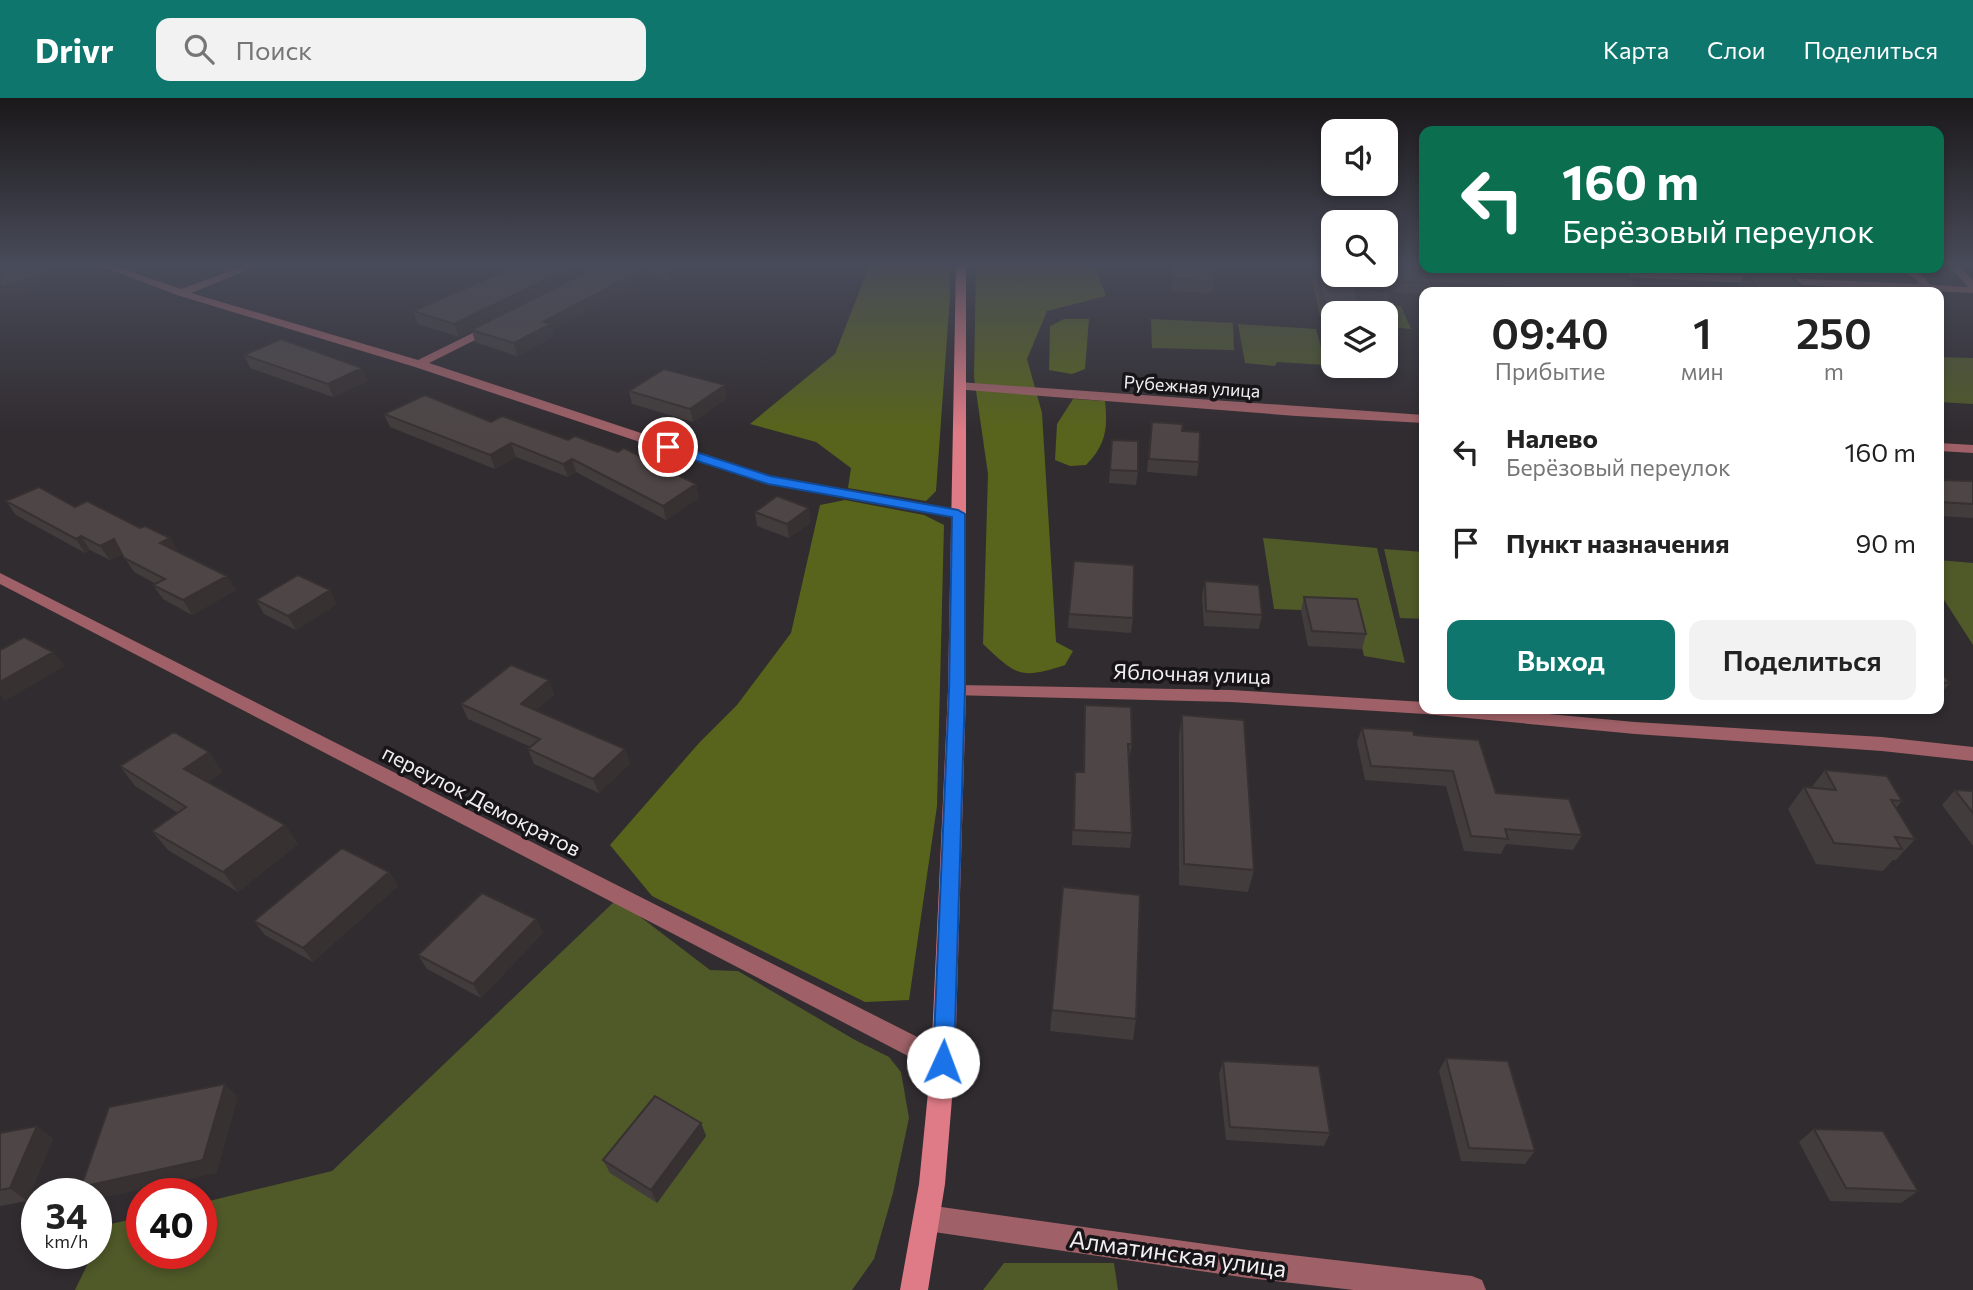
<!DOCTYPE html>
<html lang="ru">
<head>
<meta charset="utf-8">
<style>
  body { margin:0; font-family:Commissioner,sans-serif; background:#f2f2f2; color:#222; height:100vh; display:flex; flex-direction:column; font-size:26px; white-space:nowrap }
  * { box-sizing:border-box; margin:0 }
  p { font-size:23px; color:#767676 }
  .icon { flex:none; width:38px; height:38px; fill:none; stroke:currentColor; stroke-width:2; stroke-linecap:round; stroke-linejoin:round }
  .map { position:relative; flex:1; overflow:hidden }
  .details { position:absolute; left:1419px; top:189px; width:525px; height:427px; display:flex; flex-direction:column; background:#fff; border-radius:14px; box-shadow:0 4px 10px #0003 }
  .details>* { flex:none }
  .guide { position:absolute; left:1419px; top:28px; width:525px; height:147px; border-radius:14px; box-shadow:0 4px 10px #0003; background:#0b6e4f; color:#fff; overflow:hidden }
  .buttons { position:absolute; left:1321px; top:21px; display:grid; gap:14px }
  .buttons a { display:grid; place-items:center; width:77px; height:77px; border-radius:14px; background:#fff; box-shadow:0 4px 10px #0003; font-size:35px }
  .speed { position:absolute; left:21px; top:1080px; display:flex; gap:14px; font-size:35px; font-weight:700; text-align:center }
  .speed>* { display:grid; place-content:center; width:91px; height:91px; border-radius:50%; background:#fff; box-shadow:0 4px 10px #0003; line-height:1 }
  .speed small { font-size:18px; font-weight:400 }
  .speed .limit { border:10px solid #d22; background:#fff; color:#111 }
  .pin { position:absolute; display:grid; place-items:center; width:60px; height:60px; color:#fff; margin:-30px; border:4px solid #fff; border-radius:50%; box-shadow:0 2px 7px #0007 }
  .me { position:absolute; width:77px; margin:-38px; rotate:2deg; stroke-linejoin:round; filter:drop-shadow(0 0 5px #0008) }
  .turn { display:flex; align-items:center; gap:24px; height:147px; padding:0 28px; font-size:32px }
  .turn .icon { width:91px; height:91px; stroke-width:2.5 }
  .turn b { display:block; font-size:49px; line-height:60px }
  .eta { display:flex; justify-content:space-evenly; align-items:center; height:119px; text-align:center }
  .eta b { font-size:42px; font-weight:600; line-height:49px }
  .action { display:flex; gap:14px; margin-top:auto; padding:14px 28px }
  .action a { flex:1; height:80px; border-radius:14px; background:#0f766e; color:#fff; font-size:28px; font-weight:600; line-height:80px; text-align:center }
  .action a+a { background:#f2f2f2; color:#222 }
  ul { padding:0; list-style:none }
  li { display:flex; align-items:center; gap:21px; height:91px; padding:0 28px }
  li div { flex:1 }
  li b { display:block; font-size:26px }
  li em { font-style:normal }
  header { display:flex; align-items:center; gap:42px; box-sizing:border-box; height:98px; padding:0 35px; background:#0f766e; color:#fff }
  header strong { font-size:33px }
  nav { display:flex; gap:38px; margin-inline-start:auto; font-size:24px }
  .search { width:490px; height:63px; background:#f2f2f2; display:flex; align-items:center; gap:18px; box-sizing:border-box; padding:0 24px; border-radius:14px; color:#767676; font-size:26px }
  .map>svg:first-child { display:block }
</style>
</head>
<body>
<header>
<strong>Drivr</strong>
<div class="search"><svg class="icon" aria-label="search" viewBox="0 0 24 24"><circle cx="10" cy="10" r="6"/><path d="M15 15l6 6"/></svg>Поиск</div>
<nav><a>Карта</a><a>Слои</a><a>Поделиться</a></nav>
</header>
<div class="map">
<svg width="1973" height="1192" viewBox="0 0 1973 1192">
  <rect width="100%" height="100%" fill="#312c30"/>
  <path fill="#505928" d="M1313,181L1326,183L1334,204L1401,208L1411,231L1386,229V215L1320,218Z
    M1151,221L1233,225L1234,252L1152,250Z
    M1238,226L1316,231L1326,267L1277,264L1275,268L1245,265Z
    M1939,259L1973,260V306L1939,304Z
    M1263,440L1377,450L1405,565L1364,558L1354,514L1274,511Z
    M1384,451L1424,454V521L1400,520Z
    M1939,462L1973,465V547L1939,494Z
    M617,801L710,872L738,873L855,942L889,959L901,974L909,1020L893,1095L874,1161L852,1192H75L93,1155H96V1148L106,1127L142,1119V1155H201V1105L332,1073Z
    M1004,1165H1114L1118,1192H983Z"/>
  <path fill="#58641b" d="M870,166H949L950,197L936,393L926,403L848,390L851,370L816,344L750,326L835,256Z
    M976,166H1090L1094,167L1106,198L1047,213L1027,261L1042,315L1056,544L1073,553L1065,567C1020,582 1016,577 983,546L988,376L974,279Z
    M1064,221H1089L1085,271L1072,276L1049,272L1050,228Z
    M1073,301L1105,303C1108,330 1106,347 1086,367L1070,368L1055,362L1057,326Z
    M845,402L924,417L944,427L937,708L909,902L865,904L652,798L610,747L699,645L737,607L791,535L820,407Z"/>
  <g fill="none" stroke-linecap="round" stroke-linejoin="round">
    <path fill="#9f6167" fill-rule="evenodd" d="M95,166H109L181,191L249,166H263L191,195L418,262L491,226H499V230L429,265L771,378L958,412L965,416L958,420L763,385L415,269L177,197Z
      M1948,166H1958L1973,182V195L1602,178L1597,175L1602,172L1919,186L1915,180L1893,170C1910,169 1921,173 1930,187L1968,189Z
      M958,284L1424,317V325L1296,318L954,291V285Z
      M1939,345L1973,347V355L1939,353Z
      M0,475L951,956L955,964L951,972L943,975L935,972L0,486Z
      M957,587L1231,592L1424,604V611H1494L1635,624L1882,639L1973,649V663L1882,653L1635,636L1425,616L1231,604L951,597L948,593L951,589Z
      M927,1107L1248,1152L1472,1178L1482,1182L1486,1192H1354L1248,1180L927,1133L918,1129L914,1120L918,1111Z"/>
    <path fill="#de7b86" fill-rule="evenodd" d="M956,166H966V593L955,964L945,1086L928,1192H900L919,1086L931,964L948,593Z"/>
  </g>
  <path fill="#433c3c" d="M521,166H710L706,168L700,166L670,183L653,179L552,233L554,239L517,258L475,244L472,232L459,239L418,226L413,213Z
    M1172,166H1213L1214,183L1212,195L1171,193Z
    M1314,166L1333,167L1334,166V177L1424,170H1612L1637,192L1636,194H1424V196L1390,194L1388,204L1358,203L1334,215V258L1312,177Z
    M1725,170H1775L1771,177L1808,194H1745L1739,187L1745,176L1730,175Z
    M244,257L368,283L333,299L250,270Z
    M1336,268H1369L1370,269L1367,281L1339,279Z
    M629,293L727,300L693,324L632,306Z
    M384,316L491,324L568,342L696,386L699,400L666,422L576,374L568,379L516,359L495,371L390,329Z
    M1150,337L1199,364L1197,378L1147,374Z
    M1112,342L1138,373L1136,387L1109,385Z
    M1939,382L1973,383V420L1939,418Z
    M6,403L75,409L170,440L178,454L227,478L236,492L192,517L163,501L153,487L156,486L134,474L122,456L110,462L90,452L85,455L16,417Z
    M755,414L811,424L789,440L757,428Z
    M1205,483L1262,517L1259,531L1204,528L1202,498Z
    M1304,499L1366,536L1362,551L1308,548L1301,513Z
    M256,502L337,506L296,532L264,516Z
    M1069,516L1133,520L1131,535L1068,530Z
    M549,582L554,597L536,612L625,651L630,666L599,695L534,666L528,651L531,649L468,621L461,606Z
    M1939,584L1950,585L1939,598Z
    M1085,607L1132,646L1129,661L1132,735L1130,750L1072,747L1075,674H1083Z
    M1182,617L1254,772L1248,794L1179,787V638Z
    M1362,630L1414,637L1496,695L1582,737L1573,752L1506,746L1501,756L1464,753L1446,688L1365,682L1357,644Z
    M120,668L223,674L207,684L285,727L298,746L238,794L168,752L152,733L178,715L135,688Z
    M1825,672L1902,703L1896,710L1915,741L1896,762H1893L1883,773L1816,766L1788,711L1804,689L1811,690Z
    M1955,692L1973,693V748L1942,707Z
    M389,774L398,788L313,864L265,837L254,823Z
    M536,821L543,835L481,900L427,871L418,857Z
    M1052,912L1136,921L1133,942L1050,933Z
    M1446,960L1535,1053L1525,1066L1461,1063L1439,973Z
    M1223,963L1330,1035L1324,1048L1226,1042L1219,976Z
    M701,1025L706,1038L657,1105L610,1075L603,1062Z
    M37,1028L53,1041L27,1103L0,1108V1035Z
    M1814,1031L1918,1093L1901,1105L1830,1103L1799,1044Z"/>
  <path fill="#373131" d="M578,166H605L459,239L454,226Z
    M677,166H700L670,183L667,171Z
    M651,167L653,179L552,233L554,239L517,258L514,245L543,224Z
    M53,172L59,183L0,203V190Z
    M362,270L368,283L333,299L328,286Z
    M725,287L727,300L693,324L690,311Z
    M511,345L516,359L495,371L490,357Z
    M572,361L576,374L568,379L563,366Z
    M696,386L699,400L666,422L663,408Z
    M809,410L811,424L789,440L787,426Z
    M81,438L90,452L85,455L76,441Z
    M170,440L179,454L160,445Z
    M114,441L123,455L110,462L100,448Z
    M227,478L236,492L192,517L183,502Z
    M330,492L337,506L296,532L288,518Z
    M53,554L65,568L5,603L0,597V584Z
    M549,582L554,597L526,621L521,606Z
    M625,651L630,666L599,695L593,681Z
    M209,654L223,674L198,690L184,671Z
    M285,727L298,746L238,794L223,774Z
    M389,774L398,788L313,864L303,850Z
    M536,821L543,835L481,900L473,886Z
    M225,986L238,999L217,1075L97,1101L96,1096H89L81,1089Z
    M701,1025L706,1038L657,1105L651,1092Z
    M37,1028L53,1041L27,1103L10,1090Z"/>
  <path fill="#4e4646" stroke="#373131" stroke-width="2" d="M0,166H34L53,172L0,190Z
    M521,166H578L454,226L413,213Z
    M603,166H677L667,171L651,167L543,224L551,226L514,245L471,232Z
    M1173,166H1213L1214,183L1172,181Z
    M1314,166L1334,167V177H1386V166H1424V170H1595L1623,171L1637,192L1594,190L1596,193L1387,183L1391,193L1355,191L1363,215H1334V237Z
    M1745,175L1790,177L1808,194H1761Z
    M281,241L362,270L328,286L244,257Z
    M664,271L725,287L690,311L629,293Z
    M425,297L491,324L502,318L568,342L575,338L618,354L624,350L696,386L663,408L572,361L563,366L511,345L490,357L384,316Z
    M1152,324L1183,326L1182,333L1200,334L1199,364L1149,361Z
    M1112,342L1138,343V373L1110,372Z
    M1939,382L1973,383V406L1939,404Z
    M39,389L75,409L87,403L140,430L145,428L170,440L160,445L227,478L183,502L153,487L165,481L124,460L114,441L100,448L81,438L76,441L6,403Z
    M777,398L809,410L787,426L755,414Z
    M1074,463L1134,467L1133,520L1069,516Z
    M298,477L330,492L288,518L256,502Z
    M1205,483L1259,487L1262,517L1206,513Z
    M1304,499L1357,501L1366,536L1312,533Z
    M24,539L53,554L0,584V552Z
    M511,567L549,582L521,606L625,651L593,681L528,651L540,641L461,606Z
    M1939,571L1950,585L1939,584Z
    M1085,607L1131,609L1132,646H1128L1132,735L1074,732L1075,674H1084Z
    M1182,617L1244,622L1254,772L1184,766Z
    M1362,630L1413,633L1414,637L1479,642L1496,695L1569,701L1582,737L1505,731L1508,741L1471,738L1453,673L1371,668Z
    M174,634L209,654L184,671L285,727L223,774L152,733L186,709L120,668Z
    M1825,672L1887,678L1902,703L1891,702L1915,741L1895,739L1902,751L1834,745L1804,689L1836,692Z
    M1955,692L1973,693V715Z
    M342,750L389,774L303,850L254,823Z
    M1063,789L1140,797L1136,921L1052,912Z
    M482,795L536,821L473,886L418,857Z
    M1446,960L1508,963L1535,1053L1469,1050Z
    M1223,963L1319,968L1330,1035L1230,1029Z
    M225,986L203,1062L81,1089L109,1009Z
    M655,998L701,1025L651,1092L603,1062Z
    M37,1028L10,1090L0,1092V1035Z
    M1814,1031L1883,1033L1918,1093L1846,1090Z"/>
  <linearGradient id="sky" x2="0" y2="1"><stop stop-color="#1b181a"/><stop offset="0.5" stop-color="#484b59"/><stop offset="1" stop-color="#484b59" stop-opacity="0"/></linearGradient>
  <rect width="1973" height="333" fill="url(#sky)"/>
  <path fill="#1a73e8" stroke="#114b97" stroke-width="2" d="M668,345L770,378L958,412L965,416V593L954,964L951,971L943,974L936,971L933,964L949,593L952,419L768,386L664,352V346Z"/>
  <g text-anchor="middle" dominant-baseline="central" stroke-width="7" stroke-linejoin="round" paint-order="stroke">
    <g font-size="18" fill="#f2eff2" stroke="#171517">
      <text transform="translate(1192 288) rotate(4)">Рубежная улица</text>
    </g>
    <g font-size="21" fill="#f2eff2" stroke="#171517">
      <text transform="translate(1192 575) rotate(2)">Яблочная улица</text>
      <text transform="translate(482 702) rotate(27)">переулок Демократов</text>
    </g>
    <g font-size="24" fill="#f2eff2" stroke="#171517">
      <text transform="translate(1178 1155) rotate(8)">Алматинская улица</text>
    </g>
  </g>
</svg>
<div class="buttons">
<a><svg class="icon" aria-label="sound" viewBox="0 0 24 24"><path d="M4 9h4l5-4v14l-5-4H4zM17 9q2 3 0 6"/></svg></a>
<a><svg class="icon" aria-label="search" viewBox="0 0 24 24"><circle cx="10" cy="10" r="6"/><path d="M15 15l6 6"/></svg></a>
<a><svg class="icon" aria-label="layers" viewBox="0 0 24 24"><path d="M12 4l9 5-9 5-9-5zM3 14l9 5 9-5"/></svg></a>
</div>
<div class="speed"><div>34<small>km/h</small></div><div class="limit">40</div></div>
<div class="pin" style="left:668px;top:349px;background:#d93025"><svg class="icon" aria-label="arrive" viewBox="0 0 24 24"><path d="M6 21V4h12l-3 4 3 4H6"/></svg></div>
<svg class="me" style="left:943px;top:964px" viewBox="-20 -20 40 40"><circle r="19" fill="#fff"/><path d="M0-13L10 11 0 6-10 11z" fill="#1a73e8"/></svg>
<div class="guide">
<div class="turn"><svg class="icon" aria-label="left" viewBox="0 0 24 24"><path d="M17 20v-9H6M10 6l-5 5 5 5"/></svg><div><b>160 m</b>Берёзовый переулок</div></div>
</div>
<section class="details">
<div class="eta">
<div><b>09:40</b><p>Прибытие</p></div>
<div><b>1</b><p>мин</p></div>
<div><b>250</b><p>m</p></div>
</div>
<ul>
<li><svg class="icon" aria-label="left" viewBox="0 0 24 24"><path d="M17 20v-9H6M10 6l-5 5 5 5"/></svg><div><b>Налево</b><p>Берёзовый переулок</p></div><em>160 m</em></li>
<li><svg class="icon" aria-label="arrive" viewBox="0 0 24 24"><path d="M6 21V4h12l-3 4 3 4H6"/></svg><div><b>Пункт назначения</b></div><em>90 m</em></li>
</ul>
<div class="action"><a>Выход</a><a>Поделиться</a></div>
</section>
</div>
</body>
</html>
